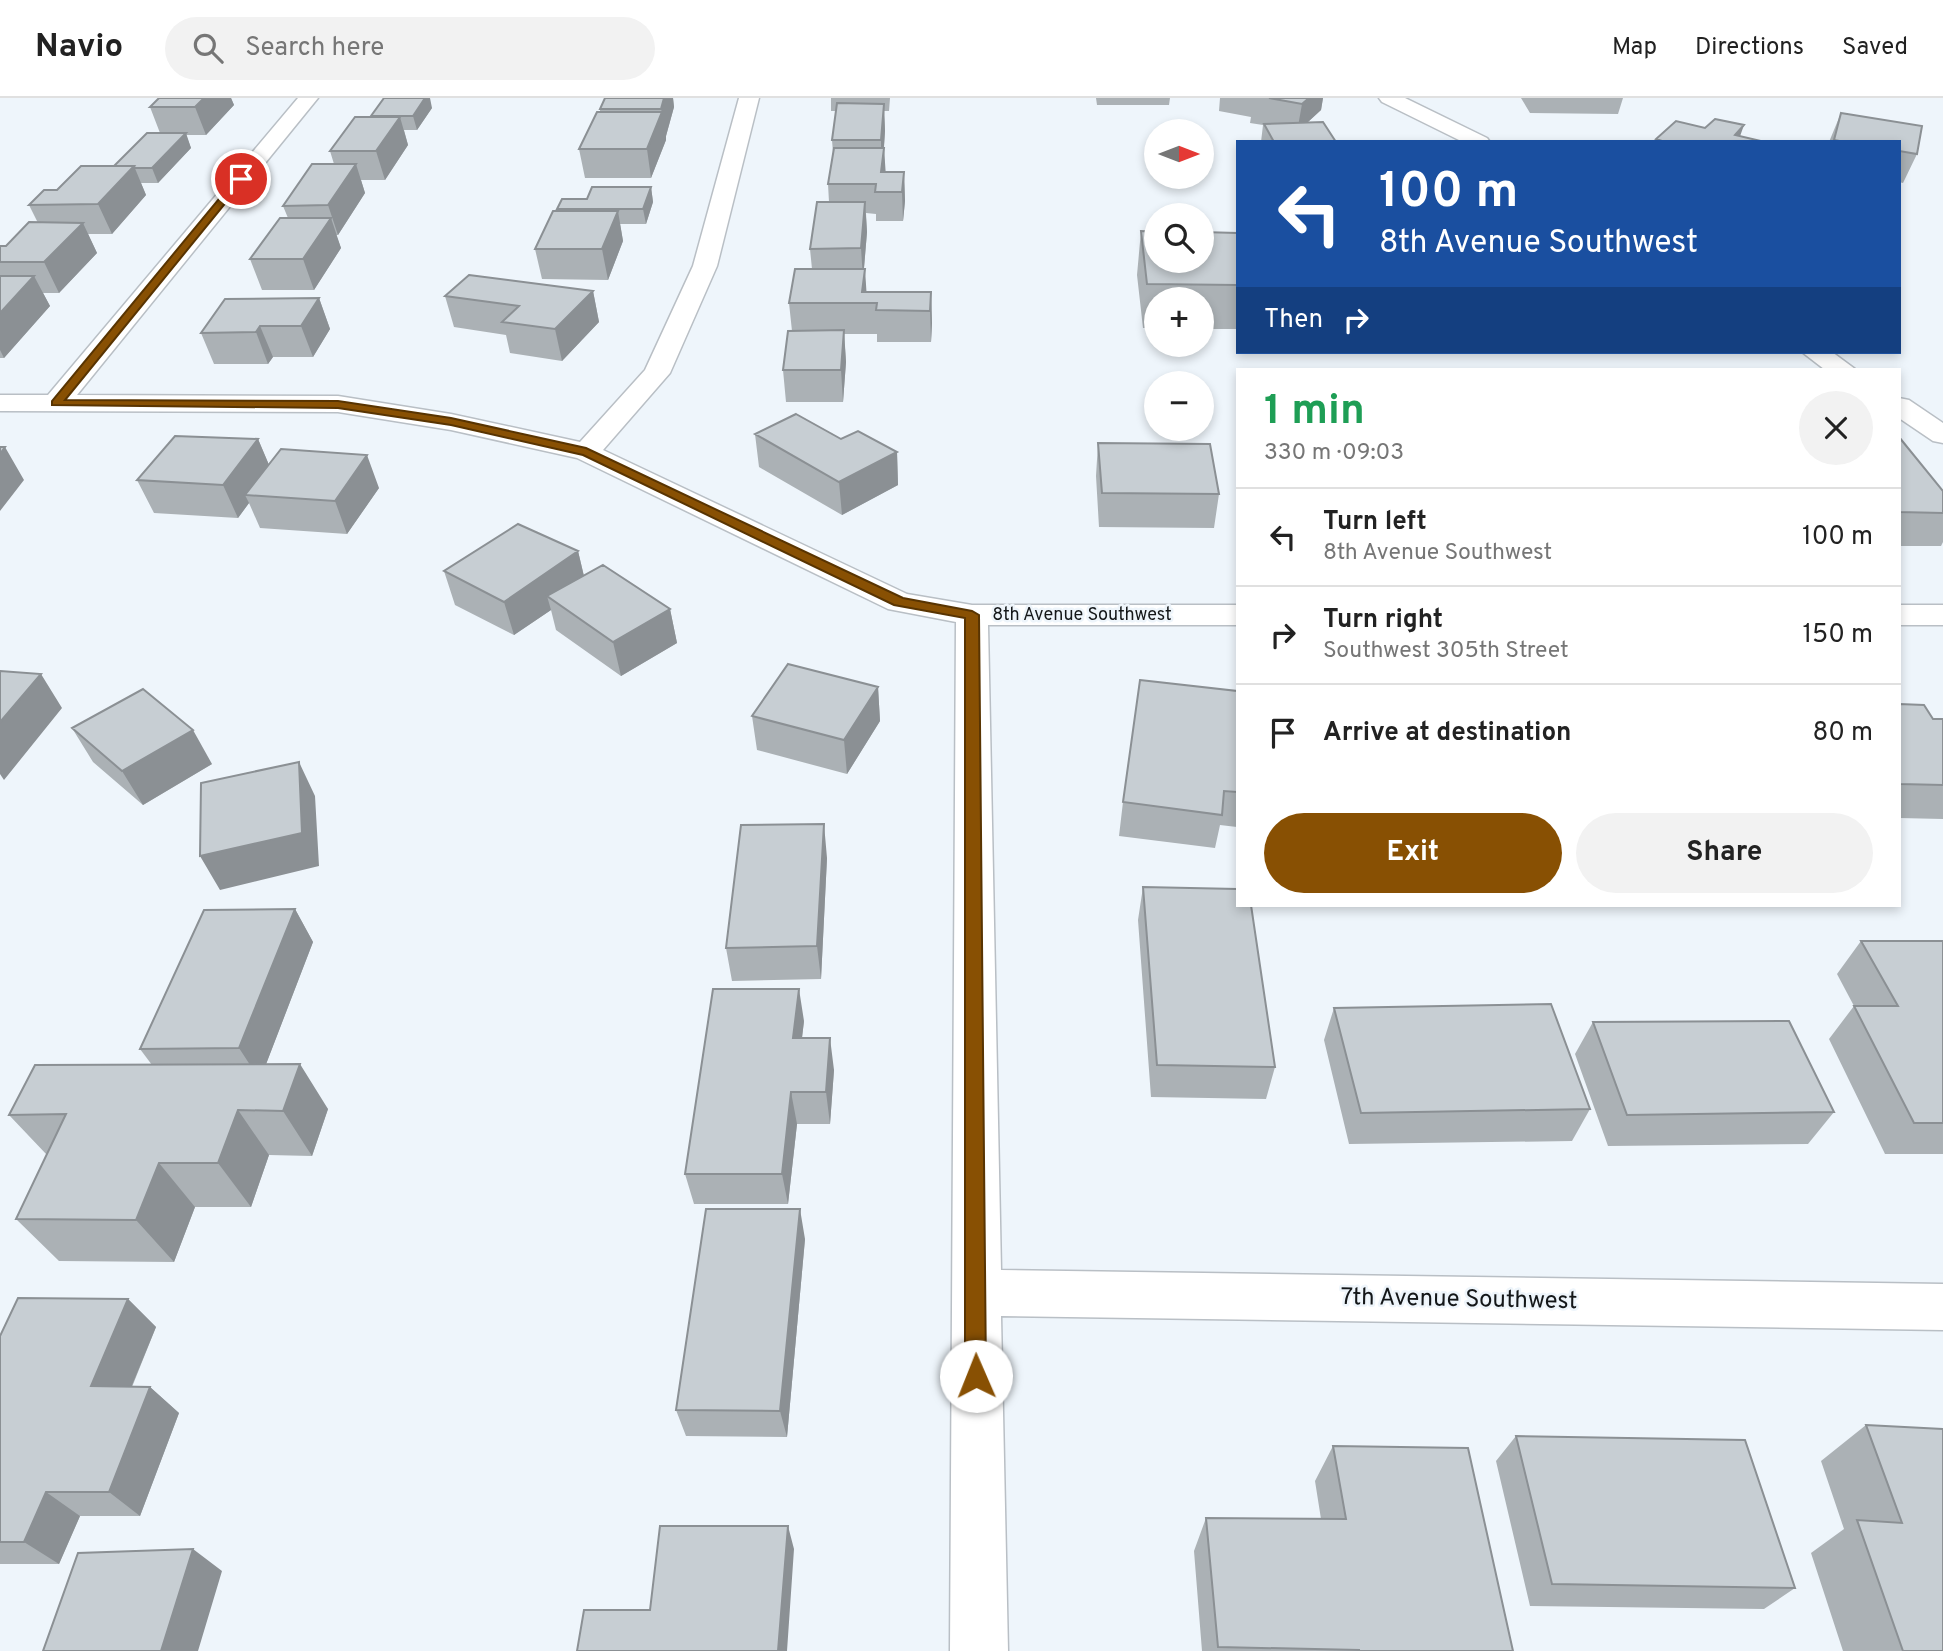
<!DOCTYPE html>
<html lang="en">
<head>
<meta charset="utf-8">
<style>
  body { margin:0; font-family:Overpass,sans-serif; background:#f2f2f2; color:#222; height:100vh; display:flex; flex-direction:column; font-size:26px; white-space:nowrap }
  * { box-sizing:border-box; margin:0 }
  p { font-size:23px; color:#767676 }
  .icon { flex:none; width:38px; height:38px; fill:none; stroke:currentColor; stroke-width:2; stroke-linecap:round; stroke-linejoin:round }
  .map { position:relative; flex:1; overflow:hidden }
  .side { position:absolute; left:1236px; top:270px; width:665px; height:539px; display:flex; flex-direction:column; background:#fff; border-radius:0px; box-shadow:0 4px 10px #0003 }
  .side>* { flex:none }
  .hud { position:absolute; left:1236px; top:42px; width:665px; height:214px; border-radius:0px; box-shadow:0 4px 10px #0003; background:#1a4fa0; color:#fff; overflow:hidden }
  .needle { width:46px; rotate:90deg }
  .buttons { position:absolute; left:1144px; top:21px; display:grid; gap:14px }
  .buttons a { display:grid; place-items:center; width:70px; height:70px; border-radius:50%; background:#fff; box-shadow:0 4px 10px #0003; font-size:35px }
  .pin { position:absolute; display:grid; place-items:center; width:60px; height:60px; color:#fff; margin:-30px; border:4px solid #fff; border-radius:50%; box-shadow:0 2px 7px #0007 }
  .me { position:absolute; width:77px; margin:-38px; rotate:359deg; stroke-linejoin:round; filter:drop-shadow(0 0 5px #0008) }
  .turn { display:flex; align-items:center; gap:24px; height:147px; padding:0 28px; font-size:32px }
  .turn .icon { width:91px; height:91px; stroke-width:2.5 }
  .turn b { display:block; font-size:49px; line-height:60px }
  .then { display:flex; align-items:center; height:66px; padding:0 28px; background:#0003; gap:14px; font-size:26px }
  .round { display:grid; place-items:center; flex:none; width:74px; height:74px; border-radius:37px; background:#f2f2f2 }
  .headline { display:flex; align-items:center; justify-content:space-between; height:119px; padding:0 28px }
  h1 { font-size:42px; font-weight:700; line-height:52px; color:#1e9e55 }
  .button { display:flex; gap:14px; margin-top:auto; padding:14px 28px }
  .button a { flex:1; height:80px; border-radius:42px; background:#885003; color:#fff; font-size:28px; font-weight:700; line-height:80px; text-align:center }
  .button a+a { background:#f2f2f2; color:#222 }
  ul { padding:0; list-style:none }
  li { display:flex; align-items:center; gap:21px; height:98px; padding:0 28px; border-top:2px solid #e0e0e0 }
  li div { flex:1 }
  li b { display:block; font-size:26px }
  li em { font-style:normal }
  header { display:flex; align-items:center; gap:42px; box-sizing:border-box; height:98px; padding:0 35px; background:#fff; border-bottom:2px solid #e0e0e0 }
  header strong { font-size:33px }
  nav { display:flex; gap:38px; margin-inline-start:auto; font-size:24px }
  .search { width:490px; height:63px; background:#f2f2f2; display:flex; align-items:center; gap:18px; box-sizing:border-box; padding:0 24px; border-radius:38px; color:#767676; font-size:26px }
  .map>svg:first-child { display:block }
</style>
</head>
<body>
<header>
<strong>Navio</strong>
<div class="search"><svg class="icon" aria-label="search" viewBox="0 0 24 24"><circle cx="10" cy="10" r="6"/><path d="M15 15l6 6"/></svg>Search here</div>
<nav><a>Map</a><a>Directions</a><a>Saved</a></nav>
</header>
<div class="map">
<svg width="1943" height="1553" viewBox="0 0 1943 1553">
  <rect width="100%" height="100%" fill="#eef5fb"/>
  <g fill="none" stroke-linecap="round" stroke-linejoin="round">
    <g stroke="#b9bfc5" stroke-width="3">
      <path id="minor" d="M298,0H318L77,297L338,298L451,316L580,344L645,272L693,168L739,0H759L717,168L670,275L603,352L907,496L972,507H1237V527H988L1001,1172L1943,1186V1232L1001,1218L1008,1553H950L956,524L888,511L577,360L451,332L338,314L0,313V297H48Z
        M1899,507H1943V527H1899Z"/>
    </g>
    <g stroke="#b9bfc5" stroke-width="3">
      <path id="major" d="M1379,0H1405L1487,40L1490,44H1463L1382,4Z
        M1802,254H1832L1855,271H1824Z
        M1899,300L1909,302L1943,325V345L1933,343L1899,320Z"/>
    </g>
    <use href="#minor" fill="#fff" fill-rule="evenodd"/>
    <use href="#major" fill="#fff" fill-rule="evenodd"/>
  </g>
  <path fill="#abb1b5" d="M159,0H231L234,7L206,37H186L191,50L158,85H141L146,97L112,136H88L97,155L59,195H43L50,208L4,260H0V148H6L38,125L29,107L57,92L114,68L160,35L150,9Z
    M605,0H673L674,9L666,38V42L651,80H585L579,51L600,14V11Z
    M831,0H890L889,13H884L885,33L884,50L885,74H904L905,103L903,123H876V116L866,115L867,134L864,171L866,194H931L932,225L931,244H877V236H844L846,264L843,304H786L783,272L792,233L789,205L812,171L810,151L829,104L828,86L833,55L832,42L836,13H831Z
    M1096,0H1170L1169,7H1097Z
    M1220,0H1323L1321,12L1308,24L1336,44H1261L1263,27L1250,25L1251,19L1219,13Z
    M1521,0H1623L1618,16L1530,15Z
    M432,10L417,32H404L408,47L385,82H361L365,95L338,137H336L341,150L314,192H262L250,161L288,120L283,108L334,66L330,53L371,19V18Z
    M1841,15L1922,28L1917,56L1903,85L1899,84V44H1829Z
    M651,89L653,104L646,126H620L623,143L608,182L542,181L535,151L558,113L557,111L587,101Z
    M1141,133L1237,135V231H1202V201H1157V230H1143L1137,177Z
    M593,193L599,224L562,263L510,255L506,237L454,229L445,198Z
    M319,200L330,231L313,259H273L268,266H214L201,235Z
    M755,336L841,341L897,354L898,387L842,417L759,369Z
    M1899,339L1943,393V444L1941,448H1899Z
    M258,341L269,367L379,390L347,436L260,430L249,405L238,420L154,415L137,382Z
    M1098,345L1219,396L1214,430L1099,429L1096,378Z
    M578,453L584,478L670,511L677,545L621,578L556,532L551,512L514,537L455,507L444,473Z
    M878,589L880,623L847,676L757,652L752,618Z
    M1237,593V729L1220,727L1215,750L1119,738L1123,704Z
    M1899,606L1933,621H1943V721L1899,720Z
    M72,630L212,666L143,707L93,664Z
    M827,760L821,881L732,883L726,850Z
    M1143,789L1275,969L1266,1001L1151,999L1138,822Z
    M295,811L313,844L266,966L328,1011L312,1058L269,1057L251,1109H195L174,1164L59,1163L16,1121L47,1057L9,1017L152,967L140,951Z
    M1861,843H1943V1056H1885L1829,941L1854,908L1837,876Z
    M1334,910L1590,1011L1572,1043L1349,1046L1324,942Z
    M804,923L802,940L834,972L830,1026H797L788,1106H694L685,1076Z
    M1593,924L1834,1014L1808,1046L1608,1048L1575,956Z
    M805,1141L787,1339L686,1338L676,1312Z
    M128,1201L156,1229L132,1289H150L179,1315L140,1418H80L59,1466H0V1238Z
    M1866,1327L1943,1331V1553H1843L1811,1455L1844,1431L1821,1363Z
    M1516,1338L1795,1490L1764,1511L1530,1508L1496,1363Z
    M1333,1348L1513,1553H1202L1194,1453L1206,1420L1321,1421L1315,1383Z"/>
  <path fill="#8b9094" d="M204,0H231L234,7L206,37L195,9Z
    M425,0H430L432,10L417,32L413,18Z
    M664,0H673L674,9L666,38V42L651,80L647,51L662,15L661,11Z
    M1309,0H1323L1321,12L1297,34L1302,6Z
    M884,6L885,33L883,61L884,50L886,79L881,74V42Z
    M400,19L408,47L385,82L376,53Z
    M1744,27L1738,44L1735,37Z
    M186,35L191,50L158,85L152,70Z
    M356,66L365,95L338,137L328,107Z
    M134,68L146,97L112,136L98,106Z
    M904,74L905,103L903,123L902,94Z
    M651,89L653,104L646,126L643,111Z
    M865,104L867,134L863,181L861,150Z
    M618,113L623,143L608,182L602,151Z
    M331,120L341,150L314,192L303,161Z
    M83,125L97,155L59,195L44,164Z
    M865,171L867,202L862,194Z
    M34,178L50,208L4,260L0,252V215Z
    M593,193L599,224L562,263L555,231Z
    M931,194L932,225L931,244L930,213Z
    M319,200L330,231L313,259L301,228Z
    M260,228L273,259L268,266L256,234Z
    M844,232L846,264L843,304L841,272Z
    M258,341L272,374L245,397L249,405L238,420L223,387Z
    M5,349L24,382L0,413V356Z
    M897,354L898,387L842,417L839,384Z
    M367,357L379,390L347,436L335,403Z
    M578,453L586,487L547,498L551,512L514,537L504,504Z
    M670,511L677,545L621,578L613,544Z
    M41,576L62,610L4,682L0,676V624Z
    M878,589L880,623L847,676L844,642Z
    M193,632L212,666L143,707L122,673Z
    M299,664L315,698L319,768L220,792L200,758Z
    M824,726L827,760L821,881L817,848Z
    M295,811L313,844L260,982L239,950Z
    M799,891L804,923L798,972L793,940Z
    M830,940L834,972L830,1026L826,994Z
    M300,966L328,1011L312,1058L283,1013Z
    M791,994L797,1026L788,1106L782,1076Z
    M238,1012L269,1057L251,1109L218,1065Z
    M159,1065L195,1109L174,1164L136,1122Z
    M800,1111L805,1141L787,1339L780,1313Z
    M128,1201L156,1229L121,1314L91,1288Z
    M150,1289L179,1315L140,1418L109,1394Z
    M46,1394L80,1418L59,1466L24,1444Z
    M788,1428L794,1451L787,1553H778Z
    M193,1451L222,1473L198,1553H161Z"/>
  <path fill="#c7ced3" stroke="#8b9094" stroke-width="2" d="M159,0H204L195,9H150Z
    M384,0H425L413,18H371Z
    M605,0H664L661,11H600Z
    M1269,0H1309L1302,6Z
    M837,5L884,6L881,42H832Z
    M597,14H662L647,51H579Z
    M1841,15L1922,28L1917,56L1899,53V44H1845L1834,42Z
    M355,19H400L376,53H330Z
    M1715,21L1744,27L1735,37L1765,44H1665L1656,41L1676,23L1705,30Z
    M1323,24L1336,44H1274L1264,26Z
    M147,35H186L152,70H135L134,68H114Z
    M834,50H884L881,74H904L902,94H875L876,86H828Z
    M312,66H356L328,107L283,108Z
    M81,68H134L98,106L29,107L44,92H57Z
    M592,89H651L643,111H557L562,101H587Z
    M817,104H865L861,150L810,151Z
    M553,113H618L602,151H535Z
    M280,120H331L303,161H250Z
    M29,124L83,125L44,164H0V148H6Z
    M1141,133L1157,134V163H1202V134L1237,135V187L1147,186Z
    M795,171H865L862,194H931L930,213L876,212L877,205H789Z
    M469,177L593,193L555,231L502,224L519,208L445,198Z
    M0,178H34L0,215Z
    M319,200L301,228H260L256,234L201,235L225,201Z
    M844,232L841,272H783L788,233Z
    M796,316L841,341L858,333L897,354L839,384L755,336Z
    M175,338L258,341L223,387L137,382Z
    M1899,339L1943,393V415L1899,414Z
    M1098,345L1210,346L1219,396L1102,395Z
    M0,349H5L0,356Z
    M281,351L367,357L335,403L245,397Z
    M518,426L578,453L504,504L444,473Z
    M603,467L670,511L613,544L547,498Z
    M788,566L878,589L844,642L752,618Z
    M0,573L41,576L0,624Z
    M1140,582L1237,593V694L1224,693L1222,717L1123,704Z
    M143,591L193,632L122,673L72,630Z
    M1899,606L1924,607L1933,621H1943V687L1900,686L1899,683Z
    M299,664L302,735L200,758L201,685Z
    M824,726L817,848L726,850L741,727Z
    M1143,789L1237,791V807H1251L1275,969L1157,967Z
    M295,811L239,950L140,951L204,812Z
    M1861,843H1943V1025H1914L1854,908H1898Z
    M713,891H799L793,940H830L826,994H791L782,1076H685Z
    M1551,906L1590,1011L1361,1015L1334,910Z
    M1789,923L1834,1014L1627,1017L1593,924Z
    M300,966L283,1013L238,1012L218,1065H159L136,1122L16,1121L66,1016L9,1017L35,967Z
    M706,1111H800L780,1313L676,1312Z
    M18,1200L128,1201L91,1288L150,1289L109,1394H46L24,1444H0V1238Z
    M1866,1327L1943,1331V1553H1903L1857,1422L1902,1425Z
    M1516,1338L1745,1342L1795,1490L1552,1486Z
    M1333,1348L1468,1350L1513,1553H1359V1552L1218,1549L1206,1420L1346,1421Z
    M660,1428H788L778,1553H577L584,1512H650Z
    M193,1451L161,1553H43L78,1455Z"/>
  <path fill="#885003" stroke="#583402" stroke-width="2" d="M237,79L245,81L65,302L338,303L451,320L586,350L903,500L972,513L979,517L986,1278L983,1285L976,1288L969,1285L965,1278V520L894,507L583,357L451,327L338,310L52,307V303Z"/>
  <g text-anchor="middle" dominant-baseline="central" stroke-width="5" stroke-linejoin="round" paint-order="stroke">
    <g font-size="18" fill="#141719" stroke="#eef5fb">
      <text x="1082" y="517">8th Avenue Southwest</text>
    </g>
    <g font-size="24" fill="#141719" stroke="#eef5fb">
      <text transform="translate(1459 1202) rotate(1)">7th Avenue Southwest</text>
    </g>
  </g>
</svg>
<div class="buttons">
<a><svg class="needle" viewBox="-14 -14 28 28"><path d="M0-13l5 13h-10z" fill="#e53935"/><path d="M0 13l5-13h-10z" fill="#767676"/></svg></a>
<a><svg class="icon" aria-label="search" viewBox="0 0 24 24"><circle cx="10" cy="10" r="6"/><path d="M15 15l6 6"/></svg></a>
<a>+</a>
<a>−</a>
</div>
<div class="pin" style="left:241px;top:81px;background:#d93025"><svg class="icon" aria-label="arrive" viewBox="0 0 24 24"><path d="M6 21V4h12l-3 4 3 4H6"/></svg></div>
<svg class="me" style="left:976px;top:1278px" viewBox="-20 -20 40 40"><circle r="19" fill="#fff"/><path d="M0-13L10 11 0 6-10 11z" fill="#885003"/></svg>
<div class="hud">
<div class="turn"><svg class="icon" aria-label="left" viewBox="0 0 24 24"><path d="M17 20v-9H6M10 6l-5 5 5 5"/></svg><div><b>100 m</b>8th Avenue Southwest</div></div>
<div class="then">Then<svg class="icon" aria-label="right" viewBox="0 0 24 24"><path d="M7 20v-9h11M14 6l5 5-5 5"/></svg></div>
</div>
<section class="side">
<div class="headline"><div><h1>1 min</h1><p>330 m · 09:03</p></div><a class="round"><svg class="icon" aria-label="close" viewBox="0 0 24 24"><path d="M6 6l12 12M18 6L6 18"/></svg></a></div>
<ul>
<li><svg class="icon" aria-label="left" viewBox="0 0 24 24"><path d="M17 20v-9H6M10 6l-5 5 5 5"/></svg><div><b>Turn left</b><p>8th Avenue Southwest</p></div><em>100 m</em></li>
<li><svg class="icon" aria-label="right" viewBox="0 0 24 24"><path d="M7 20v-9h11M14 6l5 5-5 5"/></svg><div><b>Turn right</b><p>Southwest 305th Street</p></div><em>150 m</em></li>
<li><svg class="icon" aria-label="arrive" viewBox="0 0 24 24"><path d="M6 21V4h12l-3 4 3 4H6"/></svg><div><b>Arrive at destination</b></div><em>80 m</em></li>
</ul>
<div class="button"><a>Exit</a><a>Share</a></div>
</section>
</div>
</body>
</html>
